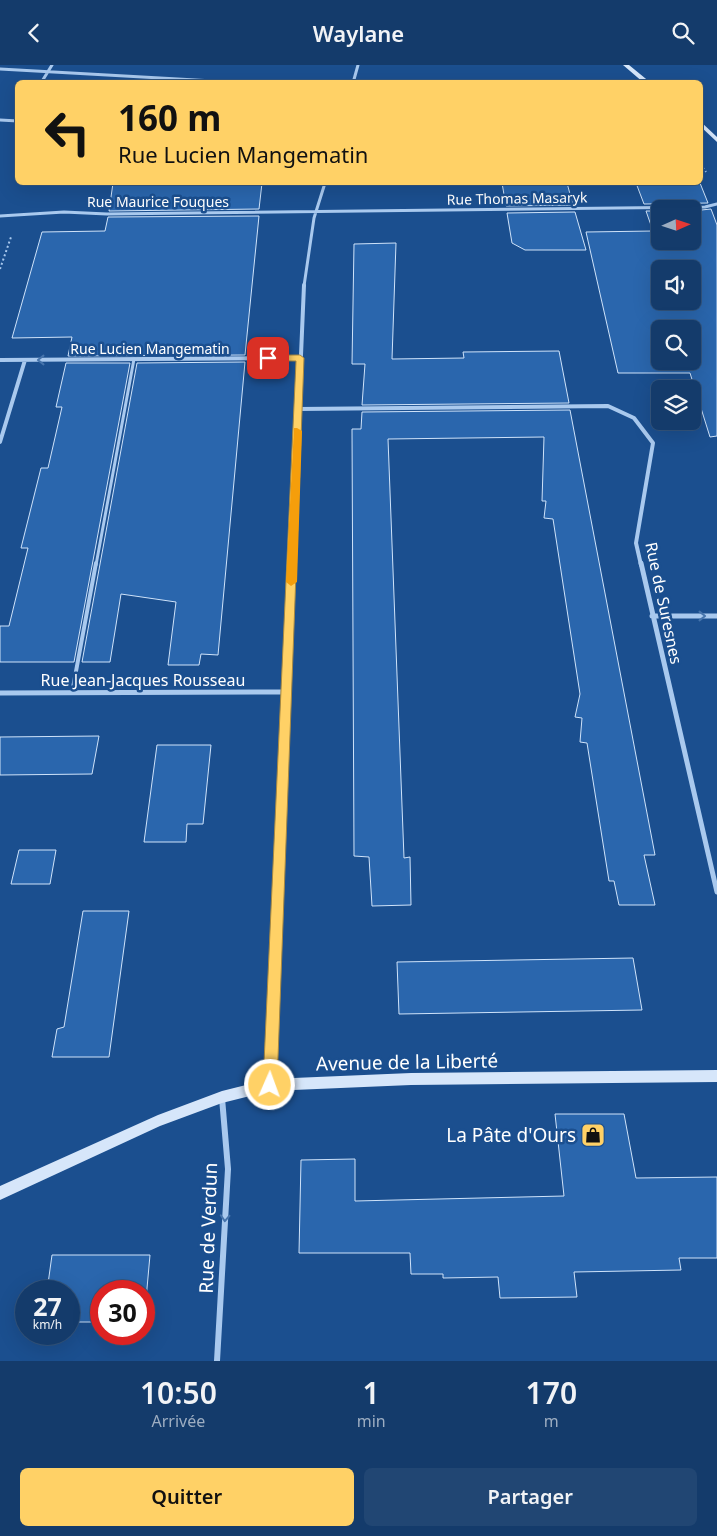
<!DOCTYPE html>
<html lang="fr">
<head>
<meta charset="utf-8">
<style>
  body { margin:0; font-family:"Noto Sans",sans-serif; background:#214673; color:#f1f3f6; height:100vh; display:flex; flex-direction:column; font-size:19px; white-space:nowrap }
  * { box-sizing:border-box; margin:0 }
  p { font-size:16px; color:#9dadc1 }
  .icon { flex:none; width:28px; height:28px; fill:none; stroke:currentColor; stroke-width:2; stroke-linecap:round; stroke-linejoin:round }
  .map { position:relative; height:1296px; overflow:hidden }
  .details { display:flex; flex-direction:column; background:#143b6b; flex:1 }
  .details>* { flex:none }
  .guide { position:absolute; left:15px; top:15px; width:688px; height:105px; border-radius:8px; box-shadow:0 5px 20px #0002,0 0 0 1px #33557e; background:#ffd166; color:#111; overflow:hidden }
  .needle { width:32px; rotate:87deg }
  .controls { position:absolute; left:651px; top:135px; display:grid; gap:10px }
  .controls a { display:grid; place-items:center; width:50px; height:50px; border-radius:8px; background:#143b6b; box-shadow:0 5px 20px #0002,0 0 0 1px #33557e; font-size:25px }
  .speed { position:absolute; left:15px; top:1215px; display:flex; gap:10px; font-size:25px; font-weight:700; text-align:center }
  .speed>* { display:grid; place-content:center; width:65px; height:65px; border-radius:50%; background:#143b6b; box-shadow:0 5px 20px #0002,0 0 0 1px #33557e; line-height:1 }
  .speed small { font-size:12px; font-weight:400 }
  .speed .limit { border:8px solid #d22; background:#fff; color:#111 }
  .pin { position:absolute; display:grid; place-items:center; width:42px; height:42px; color:#fff; margin:-21px; border-radius:10px; box-shadow:0 2px 8px #0006 }
  .me { position:absolute; width:55px; margin:-28px; rotate:2deg; stroke-linejoin:round; filter:drop-shadow(0 0 4px #0008) }
  .turn { display:flex; align-items:center; gap:18px; height:105px; padding:0 20px; font-size:22px }
  .turn .icon { width:65px; height:65px; stroke-width:2.5 }
  .turn b { display:block; font-size:35px; line-height:42px }
  .eta { display:flex; justify-content:space-evenly; align-items:center; height:85px; text-align:center }
  .eta b { font-size:30px; font-weight:600; line-height:35px }
  .button { display:flex; gap:10px; margin-top:auto; padding:10px 20px }
  .button a { flex:1; height:58px; border-radius:8px; background:#ffd166; color:#111; font-size:20px; font-weight:600; line-height:58px; text-align:center }
  .button a+a { background:#214673; color:#f1f3f6 }
  header { display:flex; justify-content:space-between; align-items:center; height:65px; padding:0 20px; background:#143b6b; font-size:22px; font-weight:600 }
  .map>svg:first-child { display:block }
</style>
</head>
<body>
<header><svg class="icon" aria-label="back" viewBox="0 0 24 24"><path d="M15 5l-7 7 7 7"/></svg>Waylane<svg class="icon" aria-label="search" viewBox="0 0 24 24"><circle cx="10" cy="10" r="6"/><path d="M15 15l6 6"/></svg></header>
<div class="map">
<svg width="717" height="1296" viewBox="0 0 717 1296">
  <rect width="100%" height="100%" fill="#1b4f8f"/>
  <path fill="#2a66ad" stroke="#cfe3fa" fill-rule="evenodd" d="M113,118H262L259,144L109,146Z
    M502,118H567L573,140L506,141Z
    M636,118H700L708,138L644,139Z
    M711,144L717,160V371L710,372L690,308H618L586,167L653,166L646,146H660V176H692V146ZM660,204H692V236H660ZM660,264H692V296H660Z
    M575,147L586,185H525L512,178L507,148Z
    M259,151L245,290L68,291L72,272L12,273L42,167L105,166L108,152Z
    M396,178L392,294L464,293L463,287L559,286L569,338L362,340L365,299H352L354,179Z
    M245,297L218,590L201,589L199,600H168L176,537L121,529L110,597H82L137,298Z
    M66,298H130L74,597H0V561H9L28,483H21L41,403H48L62,342H56Z
    M570,345L655,790H644L655,840H619L614,816H609L587,678L580,677L582,653L575,652L580,629L553,454L544,453L546,436H542L544,372L388,374L404,793L410,792L411,840L372,841L369,792L354,791L352,364H361L362,347Z
    M99,671L92,709L0,710V672Z
    M157,680H211L203,759H187L186,777H144Z
    M19,785H56L50,819H11Z
    M83,846H129L109,992H52L57,964L64,962Z
    M633,893L642,945L399,949L397,897Z
    M555,1049H624L636,1113L717,1112V1193H679L681,1205L574,1207L577,1232L500,1233L498,1212L443,1213V1209H411L410,1188H299L301,1095L355,1094V1136L564,1131Z
    M52,1190H150L144,1257V1226H101V1257H69V1226H47Z"/>
  <g fill="none" stroke-linecap="round" stroke-linejoin="round">
    <path stroke="#a9c9ee" stroke-width="2" stroke-dasharray="2 2.5" stroke-linecap="butt" d="M700,99L706,107
      M0,204L11,172"/>
    <path stroke="#a9c9ee" stroke-width="3" d="M96,500L134,294"/>
    <path stroke="#a9c9ee" stroke-width="4" d="M72,628L96,498"/>
    <path stroke="#a9c9ee" stroke-width="3" d="M0,4L249,18
      M41,18L52,0
      M353,18L358,0
      M0,55L18,56
      M0,151L64,147L107,149L705,142L717,139
      M304,221L314,153L325,118"/>
    <path stroke="#a9c9ee" stroke-width="4" d="M0,295L300,293
      M298,344L608,341L634,353L653,378L636,478L641,500
      M0,377L25,295
      M292,500L304,220"/>
    <path stroke="#a9c9ee" stroke-width="5" d="M641,498L717,827
      M652,551H717
      M0,628L287,627
      M277,852L292,498"/>
    <path stroke="#a9c9ee" stroke-width="6" d="M270,1020L277,850
      M217,1296L228,1104L222,1033"/>
    <path fill="#d6e6fa" fill-rule="evenodd" d="M623,0H629L651,18H644Z
      M700,56L717,72V77L700,61Z
      M717,1005V1017L411,1020L270,1026L222,1038L160,1061L0,1135V1121L158,1050L222,1026L270,1014L411,1008Z"/>
  </g>
  <defs><path id="oneway-chevron" d="M-2-3.5L2.5 0L-2 3.5" fill="none" stroke-width="1.6" stroke-linecap="round" stroke-linejoin="round" transform="scale(1.25)"/></defs>
  <g stroke="#4674ac">
    <use href="#oneway-chevron" transform="translate(41 295) rotate(180)"/>
    <use href="#oneway-chevron" transform="translate(702 551)"/>
    <use href="#oneway-chevron" transform="translate(225 1153) rotate(93)"/>
  </g>
  <path fill="#ffd166" stroke="#a68842" d="M300,290L304,293L277,1020L275,1025L270,1027L265,1025L263,1020L296,296H268L264,293L268,290Z"/>
  <path fill="#f59e0b" d="M294,363H297L302,366L297,517L291,521L286,517Z"/>
  <defs>
    <g id="shop-square" transform="scale(1.25)"><rect x="-9" y="-9" width="18" height="18" rx="4" fill="#ffd166" stroke="#1b4f8f"/><path d="M-5-2.5h2.3a2.7 3.5 0 0 1 5.4 0H5L5.5 6h-11ZM-1.5-2.5h3a1.5 2.3 0 0 0-3 0Z" fill="#111"/></g>
  </defs>
  <g fill-rule="evenodd">
    <use href="#shop-square" x="593" y="1070"/>
  </g>
  <g text-anchor="middle" dominant-baseline="central" stroke-width="5" stroke-linejoin="round" paint-order="stroke">
    <g font-size="14" fill="#fff" stroke="#1b4f8f">
      <text transform="translate(517 133) rotate(-1)">Rue Thomas Masaryk</text>
      <text x="158" y="136">Rue Maurice Fouques</text>
      <text x="150" y="283">Rue Lucien Mangematin</text>
    </g>
    <g font-size="16" fill="#fff" stroke="#1b4f8f">
      <text transform="translate(664 538) rotate(78)">Rue de Suresnes</text>
      <text x="143" y="615">Rue Jean-Jacques Rousseau</text>
    </g>
    <g font-size="19" fill="#fff" stroke="#1b4f8f">
      <text transform="translate(407 997) rotate(-1)">Avenue de la Liberté</text>
      <text transform="translate(208 1163) rotate(-88)">Rue de Verdun</text>
    </g>
    <g font-size="19" fill="#fff" stroke="#1b4f8f" text-anchor="end">
      <text x="576" y="1070">La Pâte d'Ours</text>
    </g>
  </g>
</svg>
<div class="controls">
<a><svg class="needle" viewBox="-14 -14 28 28"><path d="M0-13l5 13h-10z" fill="#e53935"/><path d="M0 13l5-13h-10z" fill="#9dadc1"/></svg></a>
<a><svg class="icon" aria-label="sound" viewBox="0 0 24 24"><path d="M4 9h4l5-4v14l-5-4H4zM17 9q2 3 0 6"/></svg></a>
<a><svg class="icon" aria-label="search" viewBox="0 0 24 24"><circle cx="10" cy="10" r="6"/><path d="M15 15l6 6"/></svg></a>
<a><svg class="icon" aria-label="layers" viewBox="0 0 24 24"><path d="M12 4l9 5-9 5-9-5zM3 14l9 5 9-5"/></svg></a>
</div>
<div class="speed"><div>27<small>km/h</small></div><div class="limit">30</div></div>
<div class="pin" style="left:268px;top:293px;background:#d93025"><svg class="icon" aria-label="arrive" viewBox="0 0 24 24"><path d="M6 21V4h12l-3 4 3 4H6"/></svg></div>
<svg class="me" style="left:270px;top:1020px" viewBox="-20 -20 40 40"><circle r="17" fill="#ffd166" stroke="#fff" stroke-width="3"/><path d="M0-11L8 9 0 5-8 9z" fill="#fff"/></svg>
<div class="guide">
<div class="turn"><svg class="icon" aria-label="left" viewBox="0 0 24 24"><path d="M17 20v-9H6M10 6l-5 5 5 5"/></svg><div><b>160 m</b>Rue Lucien Mangematin</div></div>
</div>
</div>
<section class="details">
<div class="eta">
<div><b>10:50</b><p>Arrivée</p></div>
<div><b>1</b><p>min</p></div>
<div><b>170</b><p>m</p></div>
</div>
<div class="button"><a>Quitter</a><a>Partager</a></div>
</section>
</body>
</html>
